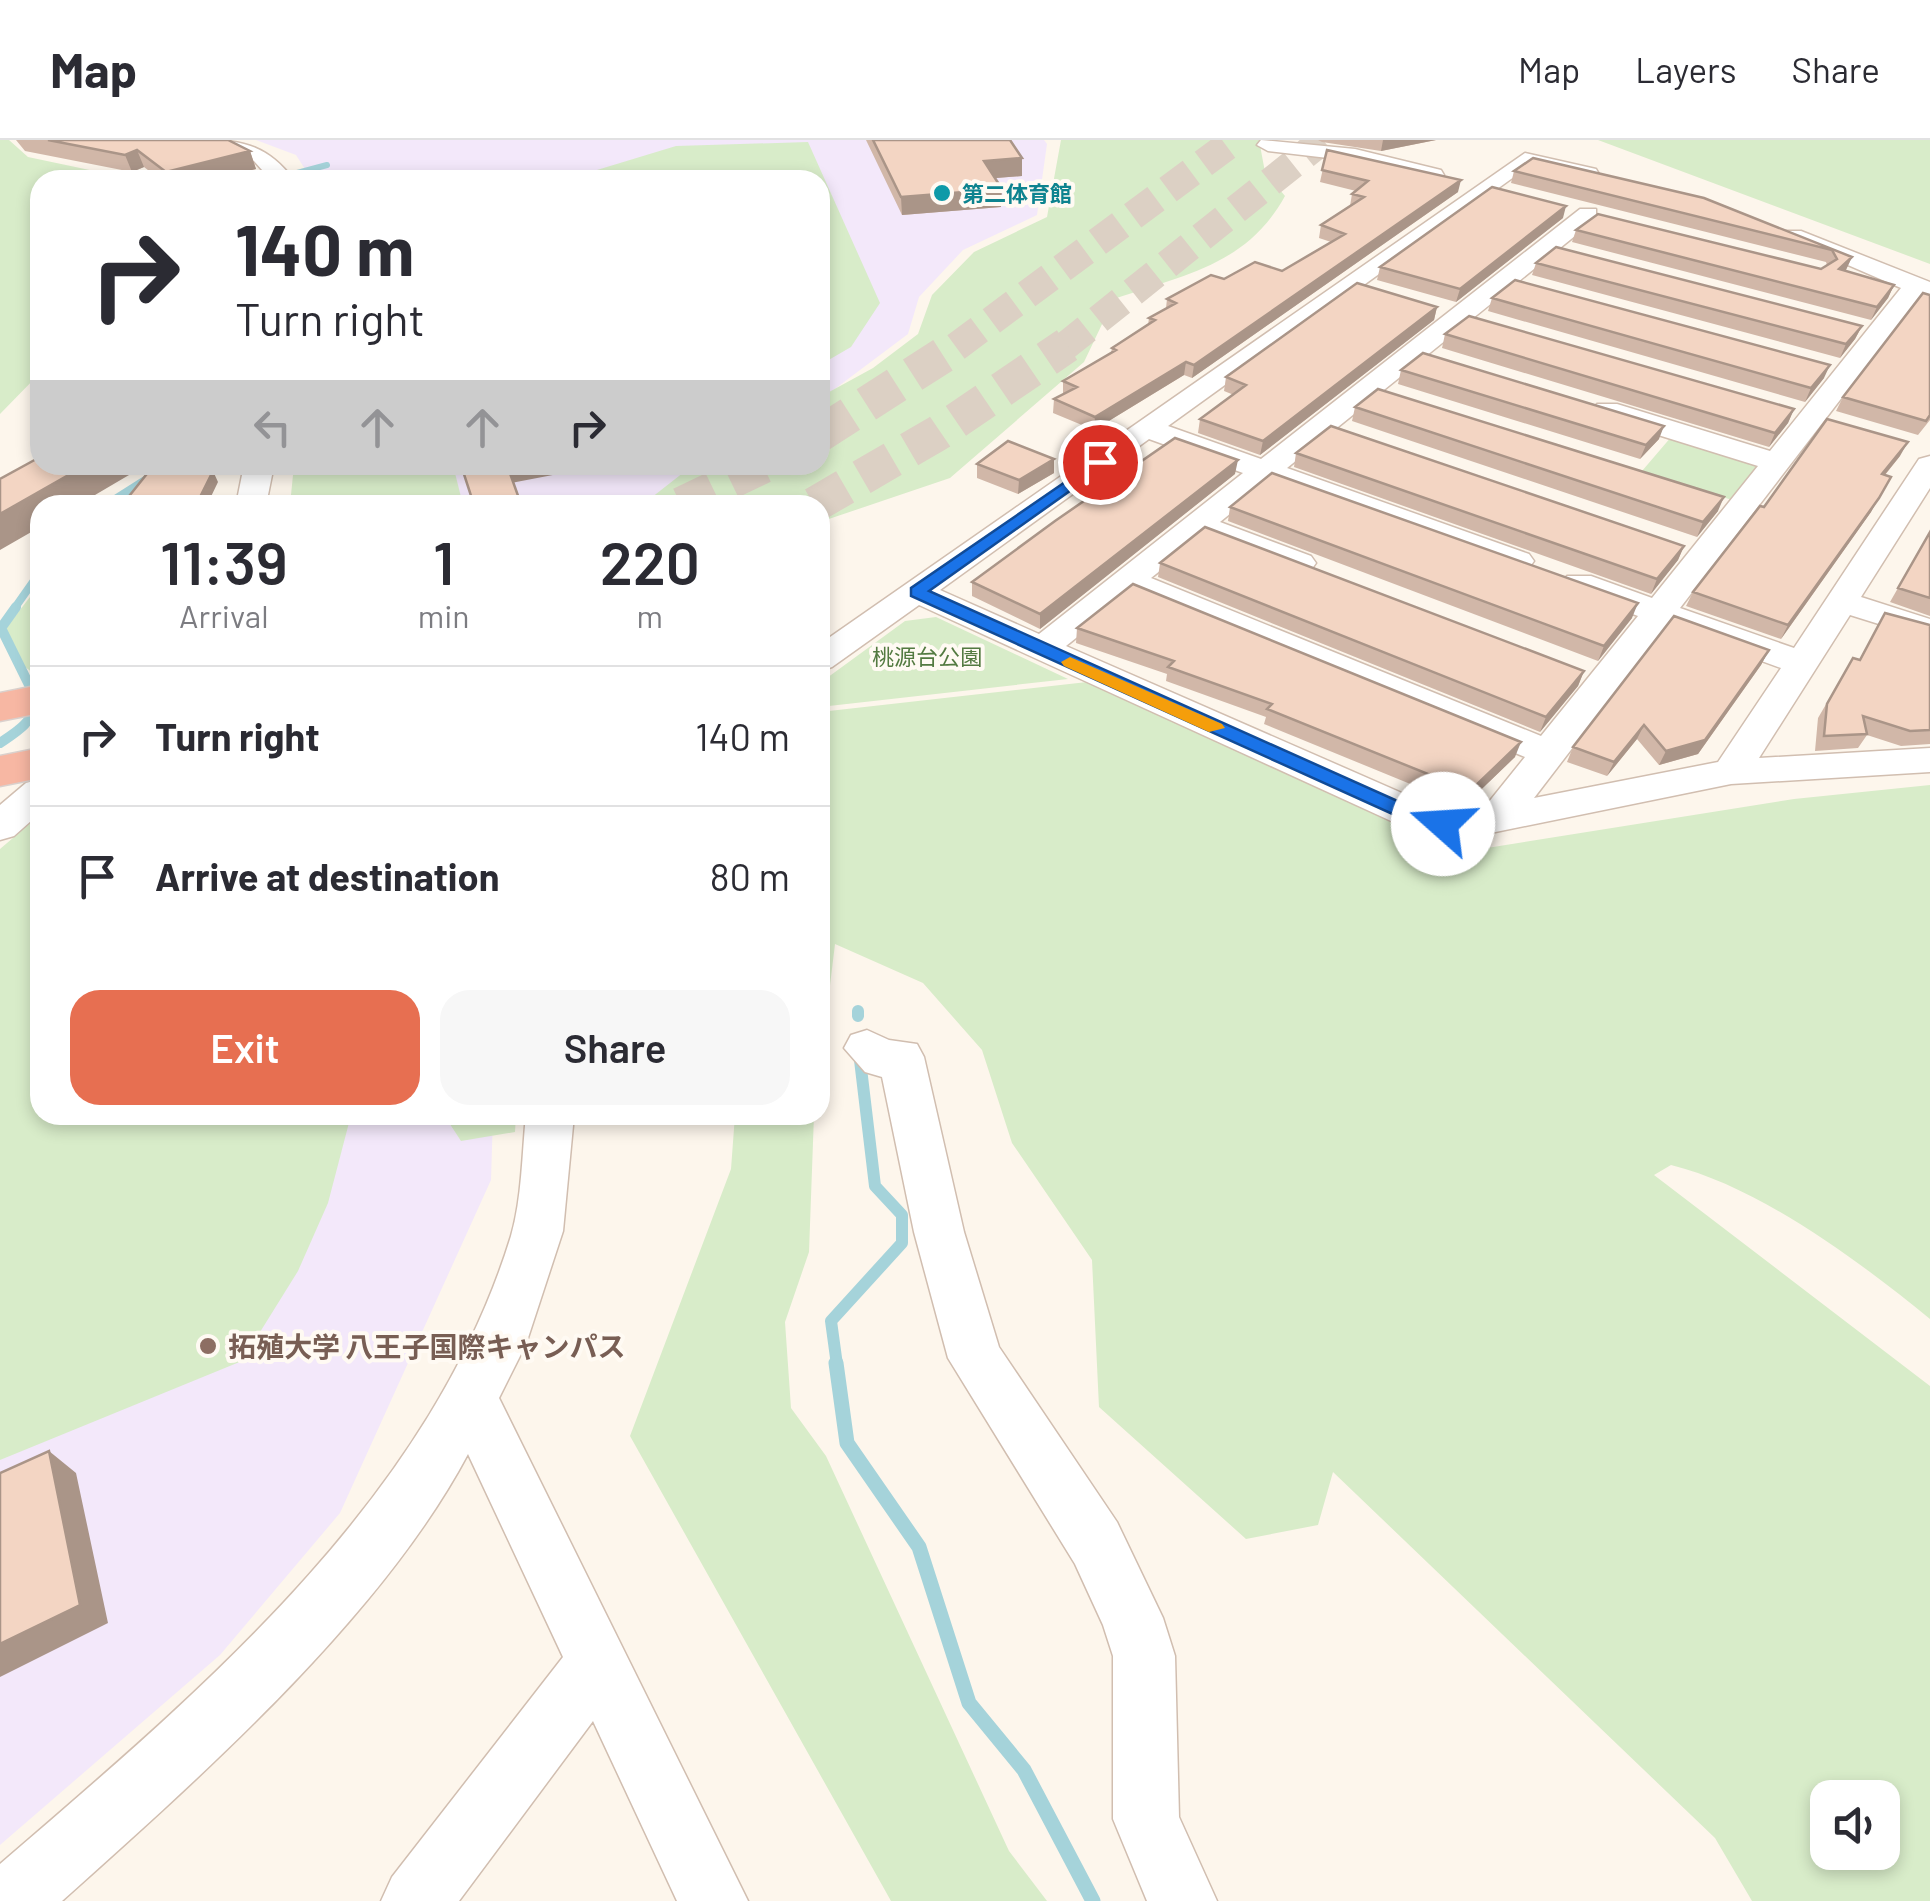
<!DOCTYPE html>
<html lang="en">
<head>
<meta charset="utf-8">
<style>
  body { margin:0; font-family:Barlow,"Noto Sans JP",sans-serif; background:#f7f7f7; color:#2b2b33; height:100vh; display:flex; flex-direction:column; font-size:38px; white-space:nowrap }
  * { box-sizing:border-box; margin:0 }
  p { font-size:32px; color:#7c7c81 }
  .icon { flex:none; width:55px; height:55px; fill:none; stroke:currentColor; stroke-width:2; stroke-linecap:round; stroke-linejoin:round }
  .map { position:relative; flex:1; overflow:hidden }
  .details { position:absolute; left:30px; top:355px; width:800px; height:630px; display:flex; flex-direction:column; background:#fff; border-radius:30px; box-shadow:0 5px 15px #0003 }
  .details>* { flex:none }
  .banner { position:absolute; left:30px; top:30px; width:800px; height:305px; border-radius:30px; box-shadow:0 5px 15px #0003; background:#fff; color:#2b2b33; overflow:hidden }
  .fabs { position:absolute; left:1810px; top:1640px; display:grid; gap:20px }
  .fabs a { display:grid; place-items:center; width:90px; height:90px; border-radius:20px; background:#fff; box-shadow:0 5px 15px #0003; font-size:50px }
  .pin { position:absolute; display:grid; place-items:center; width:85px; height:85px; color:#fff; margin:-42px; border:5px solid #fff; border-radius:50%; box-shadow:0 2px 10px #0007 }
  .me { position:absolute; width:110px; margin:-55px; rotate:289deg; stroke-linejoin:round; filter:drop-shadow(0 0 8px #0008) }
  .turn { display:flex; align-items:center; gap:35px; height:210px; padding:0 40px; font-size:45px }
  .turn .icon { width:130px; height:130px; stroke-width:2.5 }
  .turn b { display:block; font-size:70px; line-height:85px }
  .lanes { display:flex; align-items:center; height:95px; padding:0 40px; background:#0003; justify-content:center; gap:50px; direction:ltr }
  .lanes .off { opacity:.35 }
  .eta { display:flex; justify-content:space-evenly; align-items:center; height:170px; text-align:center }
  .eta b { font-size:60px; font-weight:600; line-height:70px }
  .cta { display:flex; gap:20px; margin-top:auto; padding:20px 40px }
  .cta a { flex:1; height:115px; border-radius:30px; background:#e76f51; color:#fff; font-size:40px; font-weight:600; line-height:115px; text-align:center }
  .cta a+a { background:#f7f7f7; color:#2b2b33 }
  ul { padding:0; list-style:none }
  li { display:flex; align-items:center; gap:30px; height:140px; padding:0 40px; border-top:2px solid #e1e1e2 }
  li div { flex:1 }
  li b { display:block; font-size:38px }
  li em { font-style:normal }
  header { display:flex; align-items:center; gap:60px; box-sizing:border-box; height:140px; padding:0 50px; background:#fff; border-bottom:2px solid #e1e1e2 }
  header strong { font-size:48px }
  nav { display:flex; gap:55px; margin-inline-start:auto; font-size:35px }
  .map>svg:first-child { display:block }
</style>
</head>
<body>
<header>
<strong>Map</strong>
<nav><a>Map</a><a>Layers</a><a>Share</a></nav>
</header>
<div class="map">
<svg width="1930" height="1761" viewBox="0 0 1930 1761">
  <rect width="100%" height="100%" fill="#fdf6ec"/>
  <path fill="#f3e8fa" d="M256,0H1044L1047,4L1037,75L963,110L919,157L908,194L820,260V40H312L296,15Z
    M307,325H763L745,365H304Z
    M0,743L40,975H493L491,1040L340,1373L220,1515L0,1705Z"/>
  <path fill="#d8ecc9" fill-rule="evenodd" d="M0,0H9L28,17L137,40H40V233L0,274Z
    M1061,0H1259L1265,32L1285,56C1247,125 1184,135 1114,159L1084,222L950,338L820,382V365H642L693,325H820V257L873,228L918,194L932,155L974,112L1047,77Z
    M1598,0H1930V124Z
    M808,2L880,163L851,207L820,225V40H564L676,6Z
    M1672,296L1760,323L1732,360L1642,331Z
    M294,325H453L463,365H290Z
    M40,444V538L21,524L6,488Z
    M936,477L1068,539L820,567V543L905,481Z
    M1096,541L1462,712L1794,659L1930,645V1179C1859,1121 1760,1047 1671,1025L1654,1035L1930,1246V1761H1752L1715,1698L1333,1332L1318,1385L1246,1399L1099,1267L1092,1120L1012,1003L982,910L923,843L835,804L820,928V572ZM1828,1658H1882V1712H1828Z
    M40,675V975H351L328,1063L298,1131L242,1221L0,1320V709Z
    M444,975H516L515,992L461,1001Z
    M735,975H814L809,1112L785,1182L791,1268L826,1316L1009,1711L1047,1761H891L630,1296L731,1029Z"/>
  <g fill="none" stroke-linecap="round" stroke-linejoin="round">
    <path stroke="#a5d3da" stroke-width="6" d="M271,40L327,25"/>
    <path stroke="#a5d3da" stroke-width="8" d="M106,365L169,325
      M14,469L40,432"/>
    <path stroke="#a5d3da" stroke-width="10" d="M0,603C18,591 32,583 37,561L1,488L16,467"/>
    <path stroke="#a5d3da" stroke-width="12" d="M858,871V876
      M837,1225L831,1181L902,1103V1075L875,1046L860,920"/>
    <path stroke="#a5d3da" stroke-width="15" d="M836,1223L847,1303L919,1407L969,1563L1024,1630L1093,1761"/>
    <path stroke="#dcd0c4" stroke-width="29" stroke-dasharray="29 15" stroke-linecap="butt" d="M956,207L1235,0
      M1064,207L1323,0"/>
    <path stroke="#dcd0c4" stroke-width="36" stroke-dasharray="36 19" stroke-linecap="butt" d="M820,294L959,205
      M681,365L764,325
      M814,365L938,293L1067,205"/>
    <g stroke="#d1beb0" stroke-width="3">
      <path id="minor" d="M205,0C245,0 269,7 294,40H271L254,21Z
        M1261,0L1355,9L1441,30L1444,35L1433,42L1354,21L1268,11L1257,5Z
        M1525,13L1596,29L1599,34L1588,41L1529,26L1168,286L1261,319L1580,69H1596V79L1287,328L1529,414L1534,421L1529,428H1507L1269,342L1220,382L1311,416L1316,423L1311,430H1289L1202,397L1151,438L1541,596L1638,476L1567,450L1562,443L1567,436H1591L1652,458L1758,326L1597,276L1593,270L1597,264H1617L1770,311L1901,148L1781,96L1785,91H1801L1930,142V159L1920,156L1680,468L1794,508L1919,319L1930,316V348L1861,457L1930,479V500L1850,475L1759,618L1930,608V632L1731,644L1471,697H1443L1402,686L919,465L832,527L820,531V504ZM1149,299L1243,333L1039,494L940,450ZM1131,454L1525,617L1484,668L1443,671L1066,506ZM1666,486L1781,528L1718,622L1534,658Z
        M244,325H274L266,365H236Z
        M40,639V673L14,696L0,700V665L26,643Z
        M867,890L889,900L917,904L924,917L964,1092L999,1207L1117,1382L1163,1478L1175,1516L1179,1677L1217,1761H1147L1113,1679V1516L1103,1485L1075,1424L948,1218L914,1092L882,937L865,932L844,908L851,895Z
        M526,975H574L563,1091L526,1204L499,1258L748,1761H677L593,1581L459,1761H381L392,1737L563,1517L468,1314C381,1478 199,1638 62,1761H0V1724C202,1550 430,1360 511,1096C522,1058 522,1014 526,975Z"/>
    </g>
    <g stroke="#dad1cd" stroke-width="3">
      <path id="highway" d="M40,545V573L0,581V553Z
        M40,608V638L0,646V616Z"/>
    </g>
    <use href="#minor" fill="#fff" fill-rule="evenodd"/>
    <use href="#highway" fill="#f7b7a3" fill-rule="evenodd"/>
  </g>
  <path fill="#d1b7a8" d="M16,0H228L250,11L256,29L211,40H161L144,27L132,32L25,11Z
    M866,0H1011L1022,36L995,38L1001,67L902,75Z
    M1318,0H1436L1381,11L1322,2Z
    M1327,10L1458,52L1192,238L1184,235L1094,290L1053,273L1054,259L1063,254V241L1111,213L1112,208L1148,185L1149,178L1166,168L1167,159L1224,139L1282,131L1331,102L1319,98L1321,85L1350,66L1352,54L1356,51L1320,42Z
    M1514,31L1704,58L1852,117L1845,131L1894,145L1888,158L1871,180L1572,102L1576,90L1821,129L1827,125L1826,122L1511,43Z
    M1563,78L1456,162L1377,140L1380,127Z
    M1536,123L1862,186L1855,199L1840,218L1532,135Z
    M1930,155V280L1918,295L1836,271L1843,257Z
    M1492,158L1824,238L1805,262L1488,171Z
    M1437,167L1434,180L1260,315L1198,293L1200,279L1234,255L1224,251L1226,237Z
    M1445,194L1794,269L1788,283L1769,307L1442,208Z
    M1401,230L1659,299L1640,319L1398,244Z
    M1355,267L1718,371L1697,397L1352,281Z
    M1296,313L1684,406L1678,420L1651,454L1294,327Z
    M1900,316L1885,335L1871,372L1781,499L1686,466L1693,452L1764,367Z
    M977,324L1054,333L1018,354L977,338Z
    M1235,334L1040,489L972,456V442Z
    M1230,367L1632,478L1598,521L1228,381Z
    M1930,392V476L1890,462Z
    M1160,423L1584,531L1578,546L1540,592L1158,437Z
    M1930,485V604L1901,606L1867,595L1858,608L1815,611L1818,578L1853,518L1859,520Z
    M1077,488L1515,617L1464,666L1264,584L1266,577L1166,541L1167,534L1076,503Z
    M1769,510L1761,525L1698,614L1659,625L1637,599L1607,636L1567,622L1573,607Z"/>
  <path fill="#aa9588" d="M1383,0H1436L1381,11Z
    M137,10L144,27L132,32L125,15Z
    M250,11L256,29L211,40H169L166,32Z
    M1022,18V36L984,39V21Z
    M1461,40L1458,52L1192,238L1194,225Z
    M1002,49L1001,67L902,75L901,57Z
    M1566,66L1563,78L1456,162L1460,149Z
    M1852,117L1846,130L1834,142L1839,129Z
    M1894,145L1888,158L1871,180L1877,167Z
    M1437,167L1434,180L1260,315L1263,301Z
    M1862,186L1855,199L1840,218L1846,204Z
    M1186,222L1184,235L1094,290L1095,277Z
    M1830,225L1824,238L1805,262L1811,248Z
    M1794,269L1788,283L1769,307L1775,293Z
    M1664,286L1659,299L1640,319L1646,305Z
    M1908,302L1900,316L1874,348L1882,334Z
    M1054,319V333L1018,354L1019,340Z
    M1238,320L1235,334L1040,489V474Z
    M86,325H146L78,365H40V387L0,410V374Z
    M506,325H605L511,343Z
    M213,331L218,342L207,365H196Z
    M1891,337L1871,372L1781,499L1788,485Z
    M1724,357L1718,371L1697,397L1703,382Z
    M1684,406L1678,420L1651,454L1657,439Z
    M1638,463L1632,478L1598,521L1604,506Z
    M1769,510L1761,525L1698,614L1659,625L1666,611Z
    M1584,531L1578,546L1540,592L1546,577Z
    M1644,585L1637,599L1607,636L1614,622Z
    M1521,602L1515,617L1464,666L1470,651Z
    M49,1311L76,1333L108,1483L0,1537V1504Z"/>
  <path fill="#f3d5c3" stroke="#aa9588" stroke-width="2.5" d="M48,0H228L250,11L166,32L137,10L125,15Z
    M873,0H1010L1022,18L984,21L1002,49L901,57Z
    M1327,10L1461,40L1194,225L1186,222L1095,277L1054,259L1077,247L1063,241L1116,210L1112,208L1155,180L1149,178L1176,163L1167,159L1211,135L1224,139L1255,122L1282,131L1345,94L1321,85L1364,57L1352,54L1368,41L1322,30Z
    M1533,18L1704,58L1852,117L1839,129L1894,145L1877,167L1576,90L1598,74L1821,129L1837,119L1832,110L1514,31Z
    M1492,47L1566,66L1460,149L1380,127Z
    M1556,107L1862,186L1846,204L1536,123Z
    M1515,140L1830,225L1811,248L1492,158Z
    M1357,143L1437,167L1263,301L1200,279L1246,245L1226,237Z
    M1923,153L1930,155V275L1926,281L1843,257Z
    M1469,176L1794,269L1775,293L1445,194Z
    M1423,213L1664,286L1646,305L1401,230Z
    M1378,249L1724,357L1703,382L1355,267Z
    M1827,279L1908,302L1882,334L1891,337L1879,358L1788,485L1693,452L1760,366L1764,367Z
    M1331,286L1684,406L1657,439L1296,313Z
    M1175,298L1238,320L1040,474L972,442L1055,381Z
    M1008,301L1054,319L1019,340L977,324Z
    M40,317V325H86L0,374V339Z
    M154,325H171L213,331L196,365H122Z
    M461,325H507L521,364L474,365Z
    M1272,333L1638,463L1604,506L1230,367Z
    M1205,387L1584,531L1546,577L1160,423Z
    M1930,392V458L1898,448Z
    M1133,444L1521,602L1470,651L1267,569L1272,564L1168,527L1174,521L1077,488Z
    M1885,473L1930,485V590L1910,591L1863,576L1867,594L1824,596L1827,564L1853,518L1860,520Z
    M1674,476L1769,510L1705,600L1666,611L1644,585L1614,622L1573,607Z
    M49,1311L80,1465L0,1504V1333Z"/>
  <path fill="#1a73e8" stroke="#114b97" stroke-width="2.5" d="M1100,318L1105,319V326L929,451L1422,672L1450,679V689L1408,681L911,456V448Z"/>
  <path fill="#f59e0b" d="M1070,517L1222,584L1225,588L1209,592L1064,526L1061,522Z"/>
  <circle fill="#0f9aa8" stroke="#fffaf3" stroke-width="4" cx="942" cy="53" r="10"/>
  <circle fill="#8d6e63" stroke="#fffaf3" stroke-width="4" cx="208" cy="1206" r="10"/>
  <g text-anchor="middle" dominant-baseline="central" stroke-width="8" stroke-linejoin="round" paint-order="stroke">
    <g font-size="22" font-weight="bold" fill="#0d838f" stroke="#fffaf3" text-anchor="start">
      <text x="962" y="53">第二体育館</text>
    </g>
    <g font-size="22" fill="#537a41" stroke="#fffaf3">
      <text x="927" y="516">桃源台公園</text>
    </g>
    <g font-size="28" font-weight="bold" fill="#785e54" stroke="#fffaf3" text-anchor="start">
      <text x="228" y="1206">拓殖大学 八王子国際キャンパス</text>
    </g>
  </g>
</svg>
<div class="fabs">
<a><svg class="icon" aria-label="sound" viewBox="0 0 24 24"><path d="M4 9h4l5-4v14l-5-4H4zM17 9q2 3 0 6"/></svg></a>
</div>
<div class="pin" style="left:1100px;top:322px;background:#d93025"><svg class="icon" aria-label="arrive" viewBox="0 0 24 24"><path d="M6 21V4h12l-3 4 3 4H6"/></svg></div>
<svg class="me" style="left:1443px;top:684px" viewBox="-20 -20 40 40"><circle r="19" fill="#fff"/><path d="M0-13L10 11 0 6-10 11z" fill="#1a73e8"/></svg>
<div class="banner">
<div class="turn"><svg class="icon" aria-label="right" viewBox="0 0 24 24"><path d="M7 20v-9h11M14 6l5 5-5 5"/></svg><div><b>140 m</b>Turn right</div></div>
<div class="lanes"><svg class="icon off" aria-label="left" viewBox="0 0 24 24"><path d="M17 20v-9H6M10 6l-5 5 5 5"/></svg><svg class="icon off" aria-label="ahead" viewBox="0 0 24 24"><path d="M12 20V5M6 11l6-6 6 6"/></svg><svg class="icon off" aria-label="ahead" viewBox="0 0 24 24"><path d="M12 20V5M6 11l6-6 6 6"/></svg><svg class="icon" aria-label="right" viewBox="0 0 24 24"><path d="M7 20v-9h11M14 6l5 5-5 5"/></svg></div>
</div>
<section class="details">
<div class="eta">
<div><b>11:39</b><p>Arrival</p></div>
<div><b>1</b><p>min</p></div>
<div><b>220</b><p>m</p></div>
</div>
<ul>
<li><svg class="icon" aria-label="right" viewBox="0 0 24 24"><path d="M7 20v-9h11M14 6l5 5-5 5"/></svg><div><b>Turn right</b></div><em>140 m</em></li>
<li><svg class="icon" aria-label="arrive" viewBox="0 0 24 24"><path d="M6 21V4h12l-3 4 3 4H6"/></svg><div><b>Arrive at destination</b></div><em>80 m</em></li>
</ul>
<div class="cta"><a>Exit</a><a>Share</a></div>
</section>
</div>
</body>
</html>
